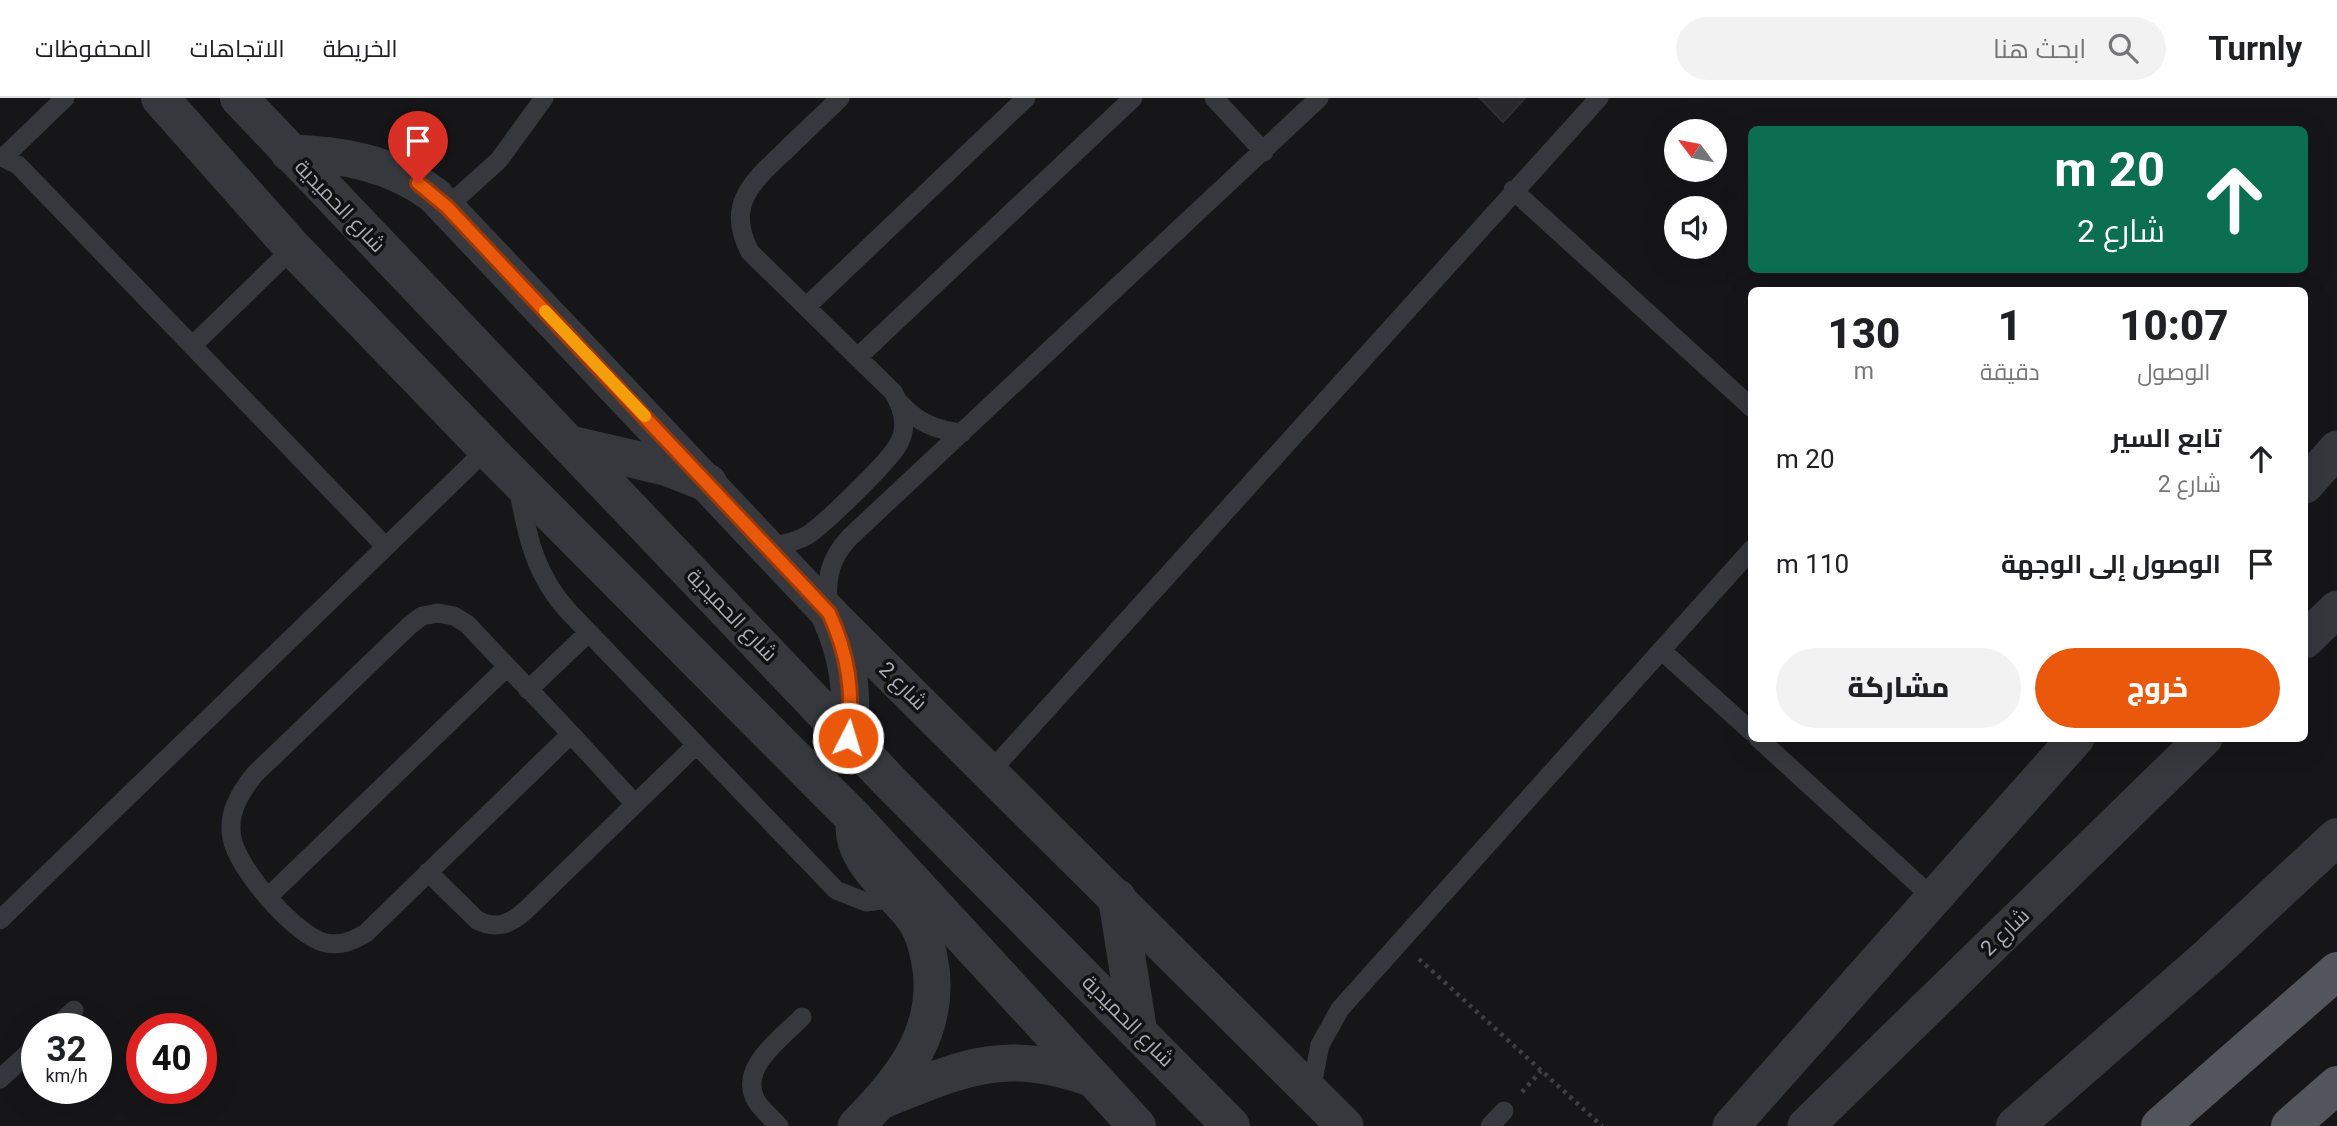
<!DOCTYPE html>
<html lang="ar">
<head>
<meta charset="utf-8">
<style>
  body { margin:0; font-family:Roboto,Cairo,sans-serif; background:#f2f2f2; color:#202124; direction:rtl; height:100vh; display:flex; flex-direction:column; font-size:26px; white-space:nowrap }
  * { box-sizing:border-box; margin:0 }
  p { font-size:23px; color:#757577 }
  .icon { flex:none; width:38px; height:38px; fill:none; stroke:currentColor; stroke-width:2; stroke-linecap:round; stroke-linejoin:round }
  .map { position:relative; flex:1; overflow:hidden; direction:ltr }
  .details { position:absolute; left:1748px; top:189px; width:560px; height:455px; display:flex; flex-direction:column; background:#fff; border-radius:10px; box-shadow:0 7px 28px #0002; direction:rtl }
  .details>* { flex:none }
  .top-card { position:absolute; left:1748px; top:28px; width:560px; height:147px; border-radius:10px; box-shadow:0 7px 28px #0002; direction:rtl; background:#0b6e4f; color:#fff; overflow:hidden }
  .needle { width:46px; rotate:302deg }
  .buttons { position:absolute; left:1664px; top:21px; display:grid; gap:14px }
  .buttons a { display:grid; place-items:center; width:63px; height:63px; border-radius:50%; background:#fff; box-shadow:0 7px 28px #0002; font-size:35px }
  .speed { position:absolute; left:21px; top:915px; display:flex; gap:14px; font-size:35px; font-weight:700; text-align:center }
  .speed>* { display:grid; place-content:center; width:91px; height:91px; border-radius:50%; background:#fff; box-shadow:0 7px 28px #0002; line-height:1 }
  .speed small { font-size:18px; font-weight:400 }
  .speed .limit { border:10px solid #d22; background:#fff; color:#111 }
  .pin { position:absolute; display:grid; place-items:center; width:60px; height:60px; color:#fff; margin:-72px -30px; border-radius:50% 50% 50% 0; rotate:-45deg; box-shadow:0 0 7px #0007 }
  .pin .icon { rotate:45deg }
  .me { position:absolute; width:77px; margin:-38px; rotate:5deg; stroke-linejoin:round; filter:drop-shadow(0 0 5px #0008) }
  .turn { display:flex; align-items:center; gap:24px; height:147px; padding:0 28px; font-size:32px }
  .turn .icon { width:91px; height:91px; stroke-width:2.5 }
  .turn b { display:block; font-size:49px; line-height:60px }
  .eta { display:flex; justify-content:space-evenly; align-items:center; height:119px; text-align:center }
  .eta b { font-size:42px; font-weight:800; line-height:49px }
  .cta { display:flex; gap:14px; margin-top:auto; padding:14px 28px }
  .cta a { flex:1; height:80px; border-radius:42px; background:#ea580c; color:#fff; font-size:28px; font-weight:800; line-height:80px; text-align:center }
  .cta a+a { background:#f2f2f2; color:#202124 }
  ul { padding:0; list-style:none }
  li { display:flex; align-items:center; gap:21px; height:105px; padding:0 28px }
  li div { flex:1 }
  li b { display:block; font-size:26px }
  li em { font-style:normal }
  header { display:flex; align-items:center; gap:42px; box-sizing:border-box; height:98px; padding:0 35px; background:#fff; border-bottom:2px solid #e0e0e0 }
  header strong { font-size:33px }
  nav { display:flex; gap:38px; margin-inline-start:auto; font-size:24px }
  .search { width:490px; height:63px; background:#f2f2f2; display:flex; align-items:center; gap:18px; box-sizing:border-box; padding:0 24px; border-radius:38px; color:#757577; font-size:26px }
  .map>svg:first-child { display:block }
</style>
</head>
<body>
<header>
<strong>Turnly</strong>
<div class="search"><svg class="icon" aria-label="search" viewBox="0 0 24 24"><circle cx="10" cy="10" r="6"/><path d="M15 15l6 6"/></svg>ابحث هنا</div>
<nav><a>الخريطة</a><a>الاتجاهات</a><a>المحفوظات</a></nav>
</header>
<div class="map">
<svg width="2337" height="1028" viewBox="0 0 2337 1028">
  <rect width="100%" height="100%" fill="#161618"/>
  <path fill="#29292c" stroke="#303034" stroke-width="2" d="M1480,0H1525L1503,24Z"/>
  <g fill="none" stroke-linecap="round" stroke-linejoin="round">
    <path stroke="#3d3f44" stroke-width="4.5" stroke-dasharray="3.5 5" stroke-linecap="butt" d="M1419,861L1602,1028
      M1522,994L1541,973"/>
    <path stroke="#37383d" stroke-width="19" d="M1214,0L1264,54
      M0,58L18,67L386,449
      M5,58L65,0
      M1513,92L1752,310
      M447,109L499,62L544,0
      M806,209L1026,0
      M193,247L293,150
      M858,259L1133,0
      M900,305C918,325 936,332 962,335
      M518,389C527,438 535,478 570,515L836,792L866,804L897,800
      M766,448C782,447 799,444 812,434C828,422 892,361 899,345C908,328 903,310 893,294L750,154C725,107 752,84 785,53C803,35 822,18 840,0
      M828,510C826,481 829,461 850,439L1319,0
      M438,515L454,518L467,526L571,636L366,835C353,843 341,848 326,845C296,839 237,770 232,740C227,715 240,695 254,677L409,528L422,518Z
      M1661,552L1752,634
      M528,592L588,535
      M571,636L635,706
      M1758,640L1932,799
      M990,674L1599,0
      M428,774L477,822C496,832 510,826 525,813L696,647
      M269,798L507,569
      M0,822L487,351
      M54,931L74,912
      M0,981L37,947
      M1311,992L1320,947L1340,911L1752,451
      M779,1028C772,1020 762,1012 757,1004C736,971 782,940 802,919
      M1490,1028L1504,1013"/>
    <path stroke="#37383d" stroke-width="37" d="M289,55C341,56 391,65 434,97L829,515L1345,1028
      M2305,387L2337,351
      M2305,542L2337,511
      M855,721C847,759 892,791 913,819C922,830 926,845 929,859C944,930 903,981 856,1028
      M883,1002C964,969 1005,950 1091,980
      M1731,1028L2076,640
      M1806,1028L2204,640"/>
    <path stroke="#37383d" stroke-width="38" d="M160,0L293,150L487,351L855,721L1137,1028
      M239,0L892,686L1231,1028
      M568,346L667,369L708,385
      M829,515C848,556 854,594 848,640
      M1117,800L1138,932
      M2015,1028L2209,858L2337,739"/>
    <path stroke="#53555c" stroke-width="38" d="M2160,1028L2337,873
      M2290,1028L2337,987"/>
  </g>
  <g fill="none" stroke-linecap="round" stroke-linejoin="round">
    <g stroke="#983908" stroke-width="18">
      <path id="route" d="M418,85L447,109L829,515C848,556 854,594 848,640"/>
    </g>
    <use href="#route" stroke="#ea580c" stroke-width="12"/>
    <path stroke="#f59e0b" stroke-width="12" d="M545,213L645,318"/>
  </g>
  <g text-anchor="middle" dominant-baseline="central" stroke-width="7" stroke-linejoin="round" paint-order="stroke">
    <g font-size="21" fill="#a8adb8" stroke="#111113">
      <text transform="translate(340 108) rotate(46)">شارع الحميدية</text>
      <text transform="translate(732 517) rotate(46)">شارع الحميدية</text>
      <text transform="translate(903 588) rotate(45)">شارع 2</text>
      <text transform="translate(2005 834) rotate(-44)">شارع 2</text>
      <text transform="translate(1128 923) rotate(45)">شارع الحميدية</text>
    </g>
  </g>
</svg>
<div class="buttons">
<a><svg class="needle" viewBox="-14 -14 28 28"><path d="M0-13l5 13h-10z" fill="#e53935"/><path d="M0 13l5-13h-10z" fill="#757577"/></svg></a>
<a><svg class="icon" aria-label="sound" viewBox="0 0 24 24"><path d="M4 9h4l5-4v14l-5-4H4zM17 9q2 3 0 6"/></svg></a>
</div>
<div class="speed"><div>32<small>km/h</small></div><div class="limit">40</div></div>
<div class="pin" style="left:418px;top:85px;background:#d93025"><svg class="icon" aria-label="arrive" viewBox="0 0 24 24"><path d="M6 21V4h12l-3 4 3 4H6"/></svg></div>
<svg class="me" style="left:848px;top:640px" viewBox="-20 -20 40 40"><circle r="17" fill="#ea580c" stroke="#fff" stroke-width="3"/><path d="M0-11L8 9 0 5-8 9z" fill="#fff"/></svg>
<div class="top-card">
<div class="turn"><svg class="icon" aria-label="ahead" viewBox="0 0 24 24"><path d="M12 20V5M6 11l6-6 6 6"/></svg><div><b>20 m</b>شارع 2</div></div>
</div>
<section class="details">
<div class="eta">
<div><b>10:07</b><p>الوصول</p></div>
<div><b>1</b><p>دقيقة</p></div>
<div><b>130</b><p>m</p></div>
</div>
<ul>
<li><svg class="icon" aria-label="ahead" viewBox="0 0 24 24"><path d="M12 20V5M6 11l6-6 6 6"/></svg><div><b>تابع السير</b><p>شارع 2</p></div><em>20 m</em></li>
<li><svg class="icon" aria-label="arrive" viewBox="0 0 24 24"><path d="M6 21V4h12l-3 4 3 4H6"/></svg><div><b>الوصول إلى الوجهة</b></div><em>110 m</em></li>
</ul>
<div class="cta"><a>خروج</a><a>مشاركة</a></div>
</section>
</div>
</body>
</html>
